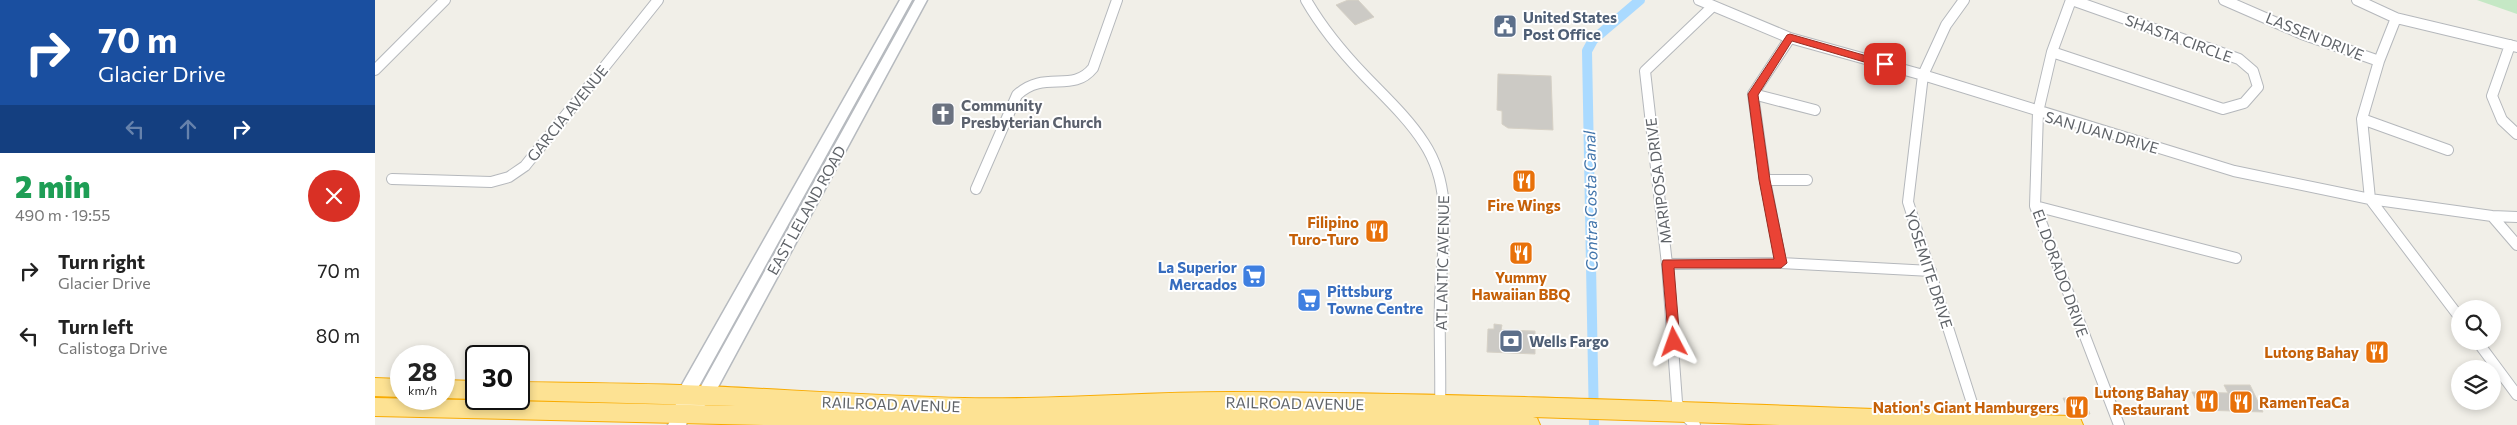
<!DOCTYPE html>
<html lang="en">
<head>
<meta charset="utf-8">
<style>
  body { margin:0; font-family:Commissioner,sans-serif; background:#f6f6f6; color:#222; height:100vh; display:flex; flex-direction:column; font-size:19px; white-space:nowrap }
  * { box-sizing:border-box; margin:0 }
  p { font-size:16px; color:#767676 }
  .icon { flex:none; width:28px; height:28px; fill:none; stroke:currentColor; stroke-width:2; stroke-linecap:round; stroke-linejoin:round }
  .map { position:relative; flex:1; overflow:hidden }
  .drawer { display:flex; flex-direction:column; background:#fff; width:375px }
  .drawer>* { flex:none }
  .guide { background:#1a4fa0; color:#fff; overflow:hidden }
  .controls { position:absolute; left:2076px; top:300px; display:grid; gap:10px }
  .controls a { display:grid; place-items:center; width:50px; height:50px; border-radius:50%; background:#fff; box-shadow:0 2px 8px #0003; font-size:25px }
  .speed { position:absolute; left:15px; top:345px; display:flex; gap:10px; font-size:25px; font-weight:700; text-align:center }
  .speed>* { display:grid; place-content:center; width:65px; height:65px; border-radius:50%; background:#fff; box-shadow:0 2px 8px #0003; line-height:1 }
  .speed small { font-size:12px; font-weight:400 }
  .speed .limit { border:2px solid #111; border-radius:8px; background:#fff; color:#111 }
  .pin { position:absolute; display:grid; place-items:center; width:42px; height:42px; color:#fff; margin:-21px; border-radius:10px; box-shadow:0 2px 8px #0006 }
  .me { position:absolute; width:55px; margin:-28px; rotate:356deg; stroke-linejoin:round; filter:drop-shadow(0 0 4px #0008) }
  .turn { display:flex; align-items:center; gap:18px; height:105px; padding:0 15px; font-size:22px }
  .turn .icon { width:65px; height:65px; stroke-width:2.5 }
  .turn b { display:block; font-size:35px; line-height:42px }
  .lanes { display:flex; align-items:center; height:48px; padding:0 15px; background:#0003; justify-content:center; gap:25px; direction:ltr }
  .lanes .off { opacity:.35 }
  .round { display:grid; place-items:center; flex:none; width:52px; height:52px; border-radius:26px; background:#f6f6f6 }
  .head { display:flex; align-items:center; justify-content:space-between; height:85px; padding:0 15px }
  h1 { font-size:30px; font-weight:800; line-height:38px; color:#1e9e55 }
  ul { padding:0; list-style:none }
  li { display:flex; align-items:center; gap:15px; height:65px; padding:0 15px }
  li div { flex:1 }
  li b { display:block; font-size:19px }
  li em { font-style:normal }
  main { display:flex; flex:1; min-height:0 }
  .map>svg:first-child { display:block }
</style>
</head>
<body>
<main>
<section class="drawer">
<div class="guide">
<div class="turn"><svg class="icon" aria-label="right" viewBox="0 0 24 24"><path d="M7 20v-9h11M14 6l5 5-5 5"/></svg><div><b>70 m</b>Glacier Drive</div></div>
<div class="lanes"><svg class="icon off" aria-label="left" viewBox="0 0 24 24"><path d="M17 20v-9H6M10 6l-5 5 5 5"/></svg><svg class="icon off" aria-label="ahead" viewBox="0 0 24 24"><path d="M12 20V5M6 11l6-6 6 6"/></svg><svg class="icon" aria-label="right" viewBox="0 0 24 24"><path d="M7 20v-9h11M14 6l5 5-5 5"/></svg></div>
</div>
<div class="head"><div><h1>2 min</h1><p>490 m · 19:55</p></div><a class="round" style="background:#d93025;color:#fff"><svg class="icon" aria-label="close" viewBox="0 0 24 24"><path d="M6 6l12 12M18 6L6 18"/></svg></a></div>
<ul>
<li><svg class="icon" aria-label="right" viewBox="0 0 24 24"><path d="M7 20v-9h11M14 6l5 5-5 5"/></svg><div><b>Turn right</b><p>Glacier Drive</p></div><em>70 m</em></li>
<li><svg class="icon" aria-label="left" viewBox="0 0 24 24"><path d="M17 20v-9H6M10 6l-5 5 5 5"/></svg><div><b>Turn left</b><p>Calistoga Drive</p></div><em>80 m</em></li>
</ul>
</section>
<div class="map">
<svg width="2142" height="425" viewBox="0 0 2142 425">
  <rect width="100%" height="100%" fill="#f1efe8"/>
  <path fill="#c5e8c5" d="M2102,0H2142V14Z"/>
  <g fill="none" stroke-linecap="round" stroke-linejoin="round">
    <path stroke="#aadaff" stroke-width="10" d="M1219,425L1212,51L1218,40L1265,0"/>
  </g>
  <path fill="#cccac5" stroke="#d6d1c6" d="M973,0H983L999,17L980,25L961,5Z
    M1123,74L1176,76L1178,130L1133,128L1127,124V111L1122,110Z
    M1119,324L1127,325L1126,330L1160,331V354L1112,352L1113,329H1119Z
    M1849,385H1875L1888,412L1826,410L1817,392L1853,393Z
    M1688,398L1709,399L1715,414H1695Z"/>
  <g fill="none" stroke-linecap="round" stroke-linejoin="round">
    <g stroke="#b5b8bc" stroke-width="12">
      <path id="street" d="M931,0C947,28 967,52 989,75C1010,97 1033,118 1049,143C1080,190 1067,246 1065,299C1064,335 1066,372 1065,409
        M1324,0L1415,38L1548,75L1859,171L1995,199L2117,216L2142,217
        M1589,0L1571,25L1548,75L1533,202L1604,425
        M1696,0L1677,52L1663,112L1660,206L1744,425
        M1849,0L1927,34L2004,61
        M1982,0L2021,18L2142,47
        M2021,18L2004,61L1987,119L1995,199L2085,318
        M2135,45L2117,96L2127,120L2142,134
        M1677,52L1848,109L1869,103L1883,87L1878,71L1864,59L1697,0
        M0,70L70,0
        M1378,94L1440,110
        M1987,119L2073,150
        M17,179L116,182L134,177L150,166L283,0
        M1390,180H1432
        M601,189L642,95C670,69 697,94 718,68L742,0
        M1660,206L1861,258
        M2117,216L2142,245
        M1406,263L1390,180L1378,94L1415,38
        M1292,264L1406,263L1556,271
        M2102,341L2142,395
        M1320,425L1308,414L1302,402L1292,264L1270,71L1338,6"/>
    </g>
    <g stroke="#b6babf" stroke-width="3">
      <path id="secondary" d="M525,0H537L319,395L324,390L540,0H552L336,400C330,406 326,410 317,407L311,425H293L299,413L304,390Z"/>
    </g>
    <g stroke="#f9ab00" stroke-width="2">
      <path id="highway" d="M0,378L26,379V397L0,396Z
        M69,380L101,381V399L69,398Z
        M144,382C206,383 269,383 331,386C417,390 503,396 589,398C677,400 765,392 854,392C1135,393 1416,407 1697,416L1705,418L1708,425H1406L1158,417L1162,418L1165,425H389L0,416V398L360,406L144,400L141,399H144Z"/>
    </g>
    <use href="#street" stroke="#fff" stroke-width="10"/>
    <use href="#secondary" fill="#fff" fill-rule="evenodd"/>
    <use href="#highway" fill="#fde293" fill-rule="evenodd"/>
  </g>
  <path fill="#ea4335" stroke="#982c22" d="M1415,34L1513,62L1515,64L1510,68L1417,41L1383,95L1395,180L1412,263L1406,268H1299L1305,342L1299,348L1294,346L1287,264L1288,260L1399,259L1384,180L1373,94L1412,35Z"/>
  <defs>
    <g id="civic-square" transform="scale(1.25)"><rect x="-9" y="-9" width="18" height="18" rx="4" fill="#5c6f8a" stroke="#fff"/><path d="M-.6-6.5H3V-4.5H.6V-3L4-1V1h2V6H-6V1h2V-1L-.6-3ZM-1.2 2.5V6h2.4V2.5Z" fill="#fff"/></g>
    <g id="church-square" transform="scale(1.25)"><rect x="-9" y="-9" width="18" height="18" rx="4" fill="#6b7280" stroke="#fff"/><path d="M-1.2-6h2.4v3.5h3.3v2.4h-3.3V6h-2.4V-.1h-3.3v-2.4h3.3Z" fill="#fff"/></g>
    <g id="restaurant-square" transform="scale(1.25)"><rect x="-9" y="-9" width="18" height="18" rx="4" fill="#e8710a" stroke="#fff"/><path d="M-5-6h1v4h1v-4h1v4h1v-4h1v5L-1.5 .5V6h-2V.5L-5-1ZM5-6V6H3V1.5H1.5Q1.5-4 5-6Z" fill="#fff"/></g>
    <g id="supermarket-square" transform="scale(1.25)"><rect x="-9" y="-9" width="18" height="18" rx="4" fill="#3f7fe0" stroke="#fff"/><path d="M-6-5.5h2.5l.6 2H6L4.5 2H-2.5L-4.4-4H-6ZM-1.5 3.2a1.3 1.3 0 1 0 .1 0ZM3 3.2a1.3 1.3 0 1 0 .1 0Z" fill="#fff"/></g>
    <g id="bank-square" transform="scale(1.25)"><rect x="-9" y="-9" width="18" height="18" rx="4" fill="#5c6f8a" stroke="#fff"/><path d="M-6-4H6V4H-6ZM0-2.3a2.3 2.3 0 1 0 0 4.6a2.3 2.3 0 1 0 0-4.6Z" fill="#fff"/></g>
  </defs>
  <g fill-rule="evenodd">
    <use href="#civic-square" x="1130" y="26"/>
    <use href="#church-square" x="568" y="114"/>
    <use href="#restaurant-square" x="1149" y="181"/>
    <use href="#restaurant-square" x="1002" y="231"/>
    <use href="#restaurant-square" x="1146" y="253"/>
    <use href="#supermarket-square" x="879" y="276"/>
    <use href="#supermarket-square" x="934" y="300"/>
    <use href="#bank-square" x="1136" y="341"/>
    <use href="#restaurant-square" x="2002" y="352"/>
    <use href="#restaurant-square" x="1832" y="401"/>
    <use href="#restaurant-square" x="1866" y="402"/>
    <use href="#restaurant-square" x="1702" y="407"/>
  </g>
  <g text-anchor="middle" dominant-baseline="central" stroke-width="4" stroke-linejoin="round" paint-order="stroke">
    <g font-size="15" font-weight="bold" fill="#4e5e75" stroke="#fff" text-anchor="start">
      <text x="1148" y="17">United States<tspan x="1148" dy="17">Post Office</tspan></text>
      <text x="1154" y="341">Wells Fargo</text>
    </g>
    <g font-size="15" fill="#5f6368" stroke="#fff">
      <text transform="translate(1940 36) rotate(22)">LASSEN DRIVE</text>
      <text transform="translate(1804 38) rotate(20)">SHASTA CIRCLE</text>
      <text transform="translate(192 113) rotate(-51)">GARCIA AVENUE</text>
      <text transform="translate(1727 132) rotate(16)">SAN JUAN DRIVE</text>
      <text transform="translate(1283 181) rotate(-97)">MARIPOSA DRIVE</text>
      <text transform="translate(431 210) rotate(-61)">EAST LELAND ROAD</text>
      <text transform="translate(1067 263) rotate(-89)">ATLANTIC AVENUE</text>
      <text transform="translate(1554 269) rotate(72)">YOSEMITE DRIVE</text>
      <text transform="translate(1686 273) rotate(70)">EL DORADO DRIVE</text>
      <text transform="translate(920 403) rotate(1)">RAILROAD AVENUE</text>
      <text transform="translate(516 404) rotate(2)">RAILROAD AVENUE</text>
    </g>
    <g font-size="15" font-weight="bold" fill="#5b616d" stroke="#fff" text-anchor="start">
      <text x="586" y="105">Community<tspan x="586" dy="17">Presbyterian Church</tspan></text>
    </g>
    <g font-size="15" font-weight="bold" fill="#c56008" stroke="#fff" text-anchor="end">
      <text x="1149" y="205" text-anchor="middle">Fire Wings</text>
      <text x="984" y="222">Filipino<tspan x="984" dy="17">Turo-Turo</tspan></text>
      <text x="1146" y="277" text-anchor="middle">Yummy<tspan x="1146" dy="17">Hawaiian BBQ</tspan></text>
      <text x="1984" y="352">Lutong Bahay</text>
      <text x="1814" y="392">Lutong Bahay<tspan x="1814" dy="17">Restaurant</tspan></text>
      <text x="1884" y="402" text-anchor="start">RamenTeaCa</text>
      <text x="1684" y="407">Nation's Giant Hamburgers</text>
    </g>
    <g font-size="15" font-weight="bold" fill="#366cbe" stroke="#fff" text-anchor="end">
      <text x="862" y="267">La Superior<tspan x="862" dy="17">Mercados</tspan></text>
      <text x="952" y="291" text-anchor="start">Pittsburg<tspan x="952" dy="17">Towne Centre</tspan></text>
    </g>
    <g font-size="16" font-style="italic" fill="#4174aa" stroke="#fff">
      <text transform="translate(1215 201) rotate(-91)">Contra Costa Canal</text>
    </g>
  </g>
</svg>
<div class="controls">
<a><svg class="icon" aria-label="search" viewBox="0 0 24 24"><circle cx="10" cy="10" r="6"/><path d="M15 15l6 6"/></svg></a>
<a><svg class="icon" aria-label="layers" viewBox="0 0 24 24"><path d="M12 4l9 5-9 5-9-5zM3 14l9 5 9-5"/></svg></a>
</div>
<div class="speed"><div>28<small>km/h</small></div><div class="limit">30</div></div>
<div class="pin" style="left:1510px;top:64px;background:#d93025"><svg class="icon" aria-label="arrive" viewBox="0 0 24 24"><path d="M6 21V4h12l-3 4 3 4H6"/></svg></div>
<svg class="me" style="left:1299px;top:342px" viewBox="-20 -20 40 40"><path d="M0-17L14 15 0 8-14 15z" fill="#ea4335" stroke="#fff" stroke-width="4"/></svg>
</div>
</main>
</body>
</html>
